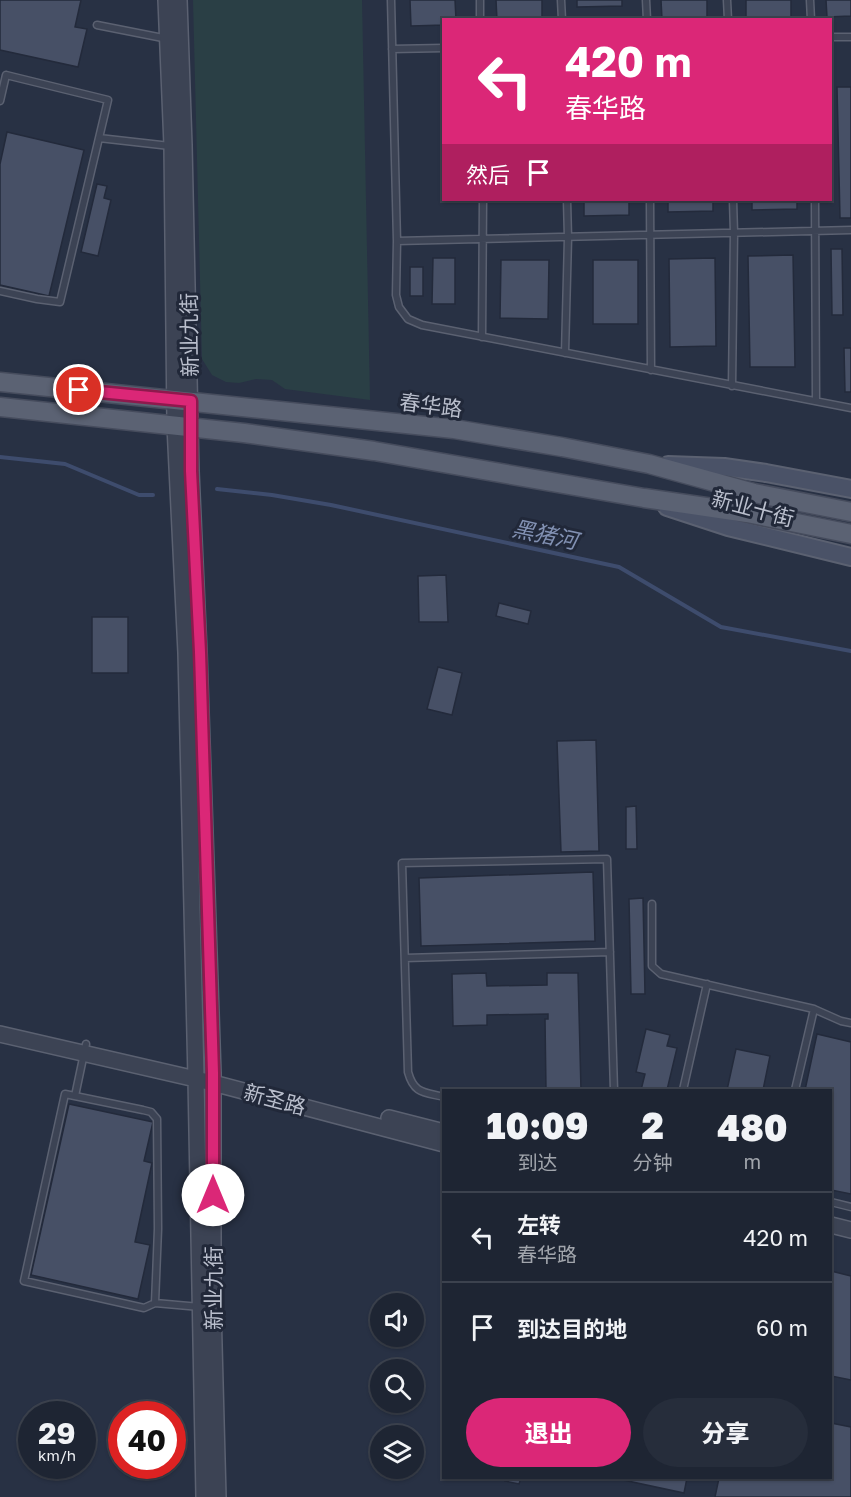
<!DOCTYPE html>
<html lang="zh">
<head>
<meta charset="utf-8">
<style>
  body { margin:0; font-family:"Golos Text","Noto Sans SC",sans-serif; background:#262d3b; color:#f1f3f6; height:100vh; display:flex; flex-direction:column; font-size:22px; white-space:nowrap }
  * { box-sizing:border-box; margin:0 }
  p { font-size:20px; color:#a1a5ac }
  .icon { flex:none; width:33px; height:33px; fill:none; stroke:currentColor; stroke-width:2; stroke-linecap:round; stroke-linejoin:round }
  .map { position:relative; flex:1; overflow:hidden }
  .drawer { position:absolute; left:442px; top:1089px; width:390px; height:390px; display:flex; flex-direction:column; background:#1e2533; border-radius:0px; box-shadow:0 2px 4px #0004,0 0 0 2px #3c424e }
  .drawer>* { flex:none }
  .top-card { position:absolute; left:442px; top:18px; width:390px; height:183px; border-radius:0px; box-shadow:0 2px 4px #0004,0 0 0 2px #3c424e; background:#db2777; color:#fff; overflow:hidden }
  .fabs { position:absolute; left:370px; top:1293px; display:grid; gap:12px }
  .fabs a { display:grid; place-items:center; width:54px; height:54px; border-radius:50%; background:#1e2533; box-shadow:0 2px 4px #0004,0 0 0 2px #3c424e; font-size:30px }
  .speed { position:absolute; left:18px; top:1401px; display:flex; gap:12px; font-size:30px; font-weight:700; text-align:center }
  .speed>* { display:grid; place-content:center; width:78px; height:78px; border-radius:50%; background:#1e2533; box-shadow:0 2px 4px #0004,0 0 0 2px #3c424e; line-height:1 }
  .speed small { font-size:15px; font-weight:400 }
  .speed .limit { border:9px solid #d22; background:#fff; color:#111 }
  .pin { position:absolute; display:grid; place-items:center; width:51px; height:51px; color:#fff; margin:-26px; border:3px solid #fff; border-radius:50%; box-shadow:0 2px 6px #0007 }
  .me { position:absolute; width:66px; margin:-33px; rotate:0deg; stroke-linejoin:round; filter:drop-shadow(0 0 4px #0008) }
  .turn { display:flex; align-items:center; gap:21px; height:126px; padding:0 24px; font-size:27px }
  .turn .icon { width:78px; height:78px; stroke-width:2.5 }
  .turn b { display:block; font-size:42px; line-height:51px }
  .then { display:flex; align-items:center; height:57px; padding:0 24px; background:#0003; gap:12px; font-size:22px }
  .eta { display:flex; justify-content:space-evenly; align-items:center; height:102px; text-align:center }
  .eta b { font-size:36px; font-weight:800; line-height:42px }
  .button { display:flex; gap:12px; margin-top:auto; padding:12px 24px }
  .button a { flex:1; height:69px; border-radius:36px; background:#db2777; color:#fff; font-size:24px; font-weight:800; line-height:69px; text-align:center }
  .button a+a { background:#262d3b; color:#f1f3f6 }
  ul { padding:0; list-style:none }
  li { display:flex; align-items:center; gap:18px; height:90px; padding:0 24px; border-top:2px solid #3c424e }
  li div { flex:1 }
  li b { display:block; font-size:22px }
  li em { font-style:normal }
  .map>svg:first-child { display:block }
</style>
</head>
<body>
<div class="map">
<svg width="851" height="1497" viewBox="0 0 851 1497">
  <rect width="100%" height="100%" fill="#283144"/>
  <path fill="#2a3f45" d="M193,0H362L370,400L285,389L272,380L256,379L239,383L226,382L212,375L202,359Z"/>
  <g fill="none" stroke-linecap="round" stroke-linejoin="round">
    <path stroke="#3e4c6d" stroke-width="4" d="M0,457L65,464L139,495H153
      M217,489L272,495L331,505L619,567L721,627L851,651"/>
  </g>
  <path fill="#475066" stroke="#232a3b" stroke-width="1.5" d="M0,0H81L75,27L87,29L78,67L0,50Z
    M410,0H455L456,20H444V25L411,26Z
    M496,0H542V20H497Z
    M577,0H622V6L577,7Z
    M661,0H707V18L662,19Z
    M746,0H791V17L746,18Z
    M826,0H851V16L827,17Z
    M837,87H851V218H840Z
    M7,132L84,150L49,296L0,285V164Z
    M97,184L107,186L104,198L111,200L98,256L81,252Z
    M584,200H629V215L584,216Z
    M668,200H713V211L668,212Z
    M752,200H797V209L752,210Z
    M831,249H842L843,315H832Z
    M793,255L795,367H750L748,256Z
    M433,258H455V304H432Z
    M715,258L716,346L670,347L669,259Z
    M501,260H549L548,319L500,318Z
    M593,260H638V324H593Z
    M410,267H423V296H410Z
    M844,348H851V392H845Z
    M446,575L448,622H419L418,576Z
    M499,603L531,611L528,624L496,616Z
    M92,617H128V673H92Z
    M438,667L462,673L452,715L427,709Z
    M596,740L599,851L561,852L557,741Z
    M636,806L637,849H626V807Z
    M593,872L595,941L421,946L419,878Z
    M643,898L645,994H631L629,899Z
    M486,973L487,986L547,985V973H578L581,1090H546L545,1019H548V1014L487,1015V1025L453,1026L452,974Z
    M646,1029L670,1035L667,1046L677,1048L667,1090H641L645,1074L636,1072Z
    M817,1034L851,1042V1194L831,1190V1090H805Z
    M736,1049L770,1056L763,1090H727Z
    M69,1104L153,1122L144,1161L152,1163L135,1242L150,1245L138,1299L31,1275Z
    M831,1271L851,1276V1380L831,1376Z
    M831,1423L851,1427V1497H715L719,1478H831Z
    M506,1478H521L519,1484L505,1481Z
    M614,1478H687L684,1493Z"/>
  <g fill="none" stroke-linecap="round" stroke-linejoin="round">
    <g stroke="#5b6171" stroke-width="9">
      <path id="service" d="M391,0L397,241L396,295L399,307L408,319L422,325L851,408
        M480,0V20
        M561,0L562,20
        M646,0L647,20
        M727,0L728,20
        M810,0L811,20
        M97,25L168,39
        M831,37H851
        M392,49L444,48
        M0,101L6,75L108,100L60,302L37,299L0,291
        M99,138L170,146
        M650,200L651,370
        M815,200L816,401
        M397,241L851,230
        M482,337L483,200
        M565,353L568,238L567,200
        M732,386L734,233L733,200
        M652,904V966L661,974L814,1009L841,1021L851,1023
        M405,958L610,952
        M683,1090L707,984
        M795,1090L814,1009
        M65,1094L143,1110L151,1112L157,1119L158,1229L155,1303L144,1308L24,1281Z
        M75,1096L86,1044
        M444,1097C424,1092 414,1094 408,1072L402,863L607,859L614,1090
        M831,1202L851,1207
        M155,1303L200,1307"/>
    </g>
    <g stroke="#5b6171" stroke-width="18">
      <path id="tertiary" d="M166,0L172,146L175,426L186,653L196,1079L204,1497
        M179,0L184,145L191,471L199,652L213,1073V1307L218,1497
        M0,1034L213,1083L444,1144
        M389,1118L444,1132
        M831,1225L851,1230"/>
    </g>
    <g stroke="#5b6171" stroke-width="20">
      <path id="secondary" d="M668,465L724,467L766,473L851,489
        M667,507L728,527L851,557"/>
    </g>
    <g stroke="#464c5d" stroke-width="21">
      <path id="primary" d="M0,382L454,429L562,447L649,464L754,493L851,512
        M0,407L244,433L374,451L644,498L747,513L851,534"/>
    </g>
    <use href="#service" stroke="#3c4354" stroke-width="6"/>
    <use href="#tertiary" stroke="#3c4354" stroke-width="15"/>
    <use href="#secondary" stroke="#4a5267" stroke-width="16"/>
    <use href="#primary" stroke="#5b6273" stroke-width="18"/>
  </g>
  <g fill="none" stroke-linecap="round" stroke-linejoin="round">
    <g stroke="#8e194d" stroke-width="15">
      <path id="route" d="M79,390L191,401V471L200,652L213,1073V1195"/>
    </g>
    <use href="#route" stroke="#db2777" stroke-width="10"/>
  </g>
  <g text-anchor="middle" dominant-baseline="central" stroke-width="6" stroke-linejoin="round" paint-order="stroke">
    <g font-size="21" fill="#babfcd" stroke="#212839">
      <text transform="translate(189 335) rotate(-91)">新业九街</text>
      <text transform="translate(431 405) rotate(7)">春华路</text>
      <text transform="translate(753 508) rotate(15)">新业十街</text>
      <text transform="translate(275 1099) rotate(15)">新圣路</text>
      <text transform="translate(213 1288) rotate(-90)">新业九街</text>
    </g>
    <g font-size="22" font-style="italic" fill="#8291b3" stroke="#212839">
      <text transform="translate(545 534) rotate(12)">黑猪河</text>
    </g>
  </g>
</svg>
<div class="fabs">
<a><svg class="icon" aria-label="sound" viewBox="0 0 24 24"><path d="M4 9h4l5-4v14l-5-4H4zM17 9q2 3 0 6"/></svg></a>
<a><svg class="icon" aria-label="search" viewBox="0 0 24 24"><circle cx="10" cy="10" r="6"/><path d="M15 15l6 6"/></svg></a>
<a><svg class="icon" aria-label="layers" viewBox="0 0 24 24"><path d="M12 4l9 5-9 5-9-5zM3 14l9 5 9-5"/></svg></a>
</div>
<div class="speed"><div>29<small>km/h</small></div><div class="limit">40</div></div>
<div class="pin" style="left:79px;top:390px;background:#d93025"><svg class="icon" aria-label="arrive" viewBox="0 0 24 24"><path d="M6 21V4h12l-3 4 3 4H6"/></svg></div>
<svg class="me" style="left:213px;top:1195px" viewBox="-20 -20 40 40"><circle r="19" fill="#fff"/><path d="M0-13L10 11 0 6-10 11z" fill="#db2777"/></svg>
<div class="top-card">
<div class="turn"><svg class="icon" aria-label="left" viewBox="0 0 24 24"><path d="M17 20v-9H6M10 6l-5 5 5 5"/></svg><div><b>420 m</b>春华路</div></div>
<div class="then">然后<svg class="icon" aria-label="arrive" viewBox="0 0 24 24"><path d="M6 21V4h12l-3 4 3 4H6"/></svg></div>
</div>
<section class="drawer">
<div class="eta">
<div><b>10:09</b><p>到达</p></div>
<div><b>2</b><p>分钟</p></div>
<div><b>480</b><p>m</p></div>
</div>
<ul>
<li><svg class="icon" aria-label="left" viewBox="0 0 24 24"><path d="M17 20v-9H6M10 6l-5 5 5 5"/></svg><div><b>左转</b><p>春华路</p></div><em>420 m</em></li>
<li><svg class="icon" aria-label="arrive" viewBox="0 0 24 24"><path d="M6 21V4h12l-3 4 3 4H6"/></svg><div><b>到达目的地</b></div><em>60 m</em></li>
</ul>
<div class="button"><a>退出</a><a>分享</a></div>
</section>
</div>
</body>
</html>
